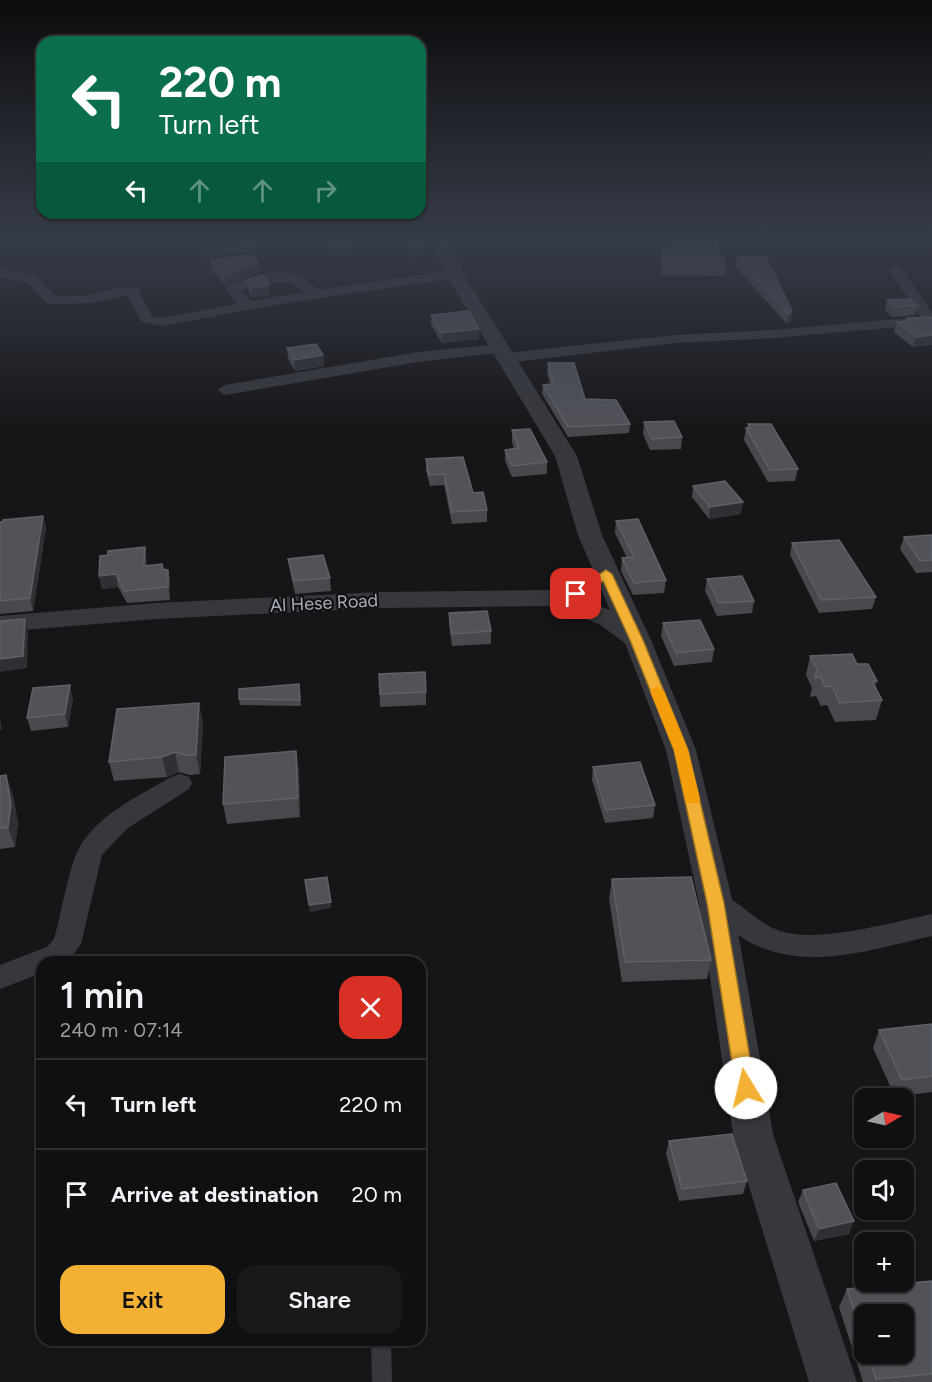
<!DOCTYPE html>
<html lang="en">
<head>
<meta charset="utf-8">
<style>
  body { margin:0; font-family:Figtree,sans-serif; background:#19191b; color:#f1f3f6; height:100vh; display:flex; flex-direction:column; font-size:22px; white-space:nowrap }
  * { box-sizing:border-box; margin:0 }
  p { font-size:20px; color:#9c9d9f }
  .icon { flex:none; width:33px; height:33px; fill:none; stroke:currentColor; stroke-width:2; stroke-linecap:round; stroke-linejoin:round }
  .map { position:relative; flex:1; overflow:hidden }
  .details { position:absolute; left:36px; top:956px; width:390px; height:390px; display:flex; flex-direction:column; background:#101012; border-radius:18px; box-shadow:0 2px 4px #0004,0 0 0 2px #303032 }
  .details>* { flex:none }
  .guide { position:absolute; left:36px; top:36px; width:390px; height:183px; border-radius:18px; box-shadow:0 2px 4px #0004,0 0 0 2px #303032; background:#0b6e4f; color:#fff; overflow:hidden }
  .needle { width:39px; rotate:81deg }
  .tools { position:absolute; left:854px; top:1088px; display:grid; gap:12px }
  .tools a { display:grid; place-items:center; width:60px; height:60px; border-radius:12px; background:#101012; box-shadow:0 2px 4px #0004,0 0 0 2px #303032; font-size:30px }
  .pin { position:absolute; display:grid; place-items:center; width:51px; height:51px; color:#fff; margin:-26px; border-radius:12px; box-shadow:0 3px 9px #0006 }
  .me { position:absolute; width:66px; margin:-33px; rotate:351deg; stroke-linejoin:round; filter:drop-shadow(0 0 4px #0008) }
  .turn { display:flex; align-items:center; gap:21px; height:126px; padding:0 24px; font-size:27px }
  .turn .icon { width:78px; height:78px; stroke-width:2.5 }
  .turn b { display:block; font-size:42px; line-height:51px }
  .lanes { display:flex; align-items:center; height:57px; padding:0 24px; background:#0003; justify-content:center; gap:30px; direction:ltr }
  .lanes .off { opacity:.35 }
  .round { display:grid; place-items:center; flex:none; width:63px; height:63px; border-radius:18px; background:#19191b }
  .summary { display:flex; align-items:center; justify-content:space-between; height:102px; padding:0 24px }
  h1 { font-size:36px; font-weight:600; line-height:45px }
  .primary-button { display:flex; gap:12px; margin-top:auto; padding:12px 24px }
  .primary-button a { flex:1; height:69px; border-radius:18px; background:#f2b134; color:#111; font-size:24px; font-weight:600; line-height:69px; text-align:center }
  .primary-button a+a { background:#19191b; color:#f1f3f6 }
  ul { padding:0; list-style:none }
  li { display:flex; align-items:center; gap:18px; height:90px; padding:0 24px; border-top:2px solid #303032 }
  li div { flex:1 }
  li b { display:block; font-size:22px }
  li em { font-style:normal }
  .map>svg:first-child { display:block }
</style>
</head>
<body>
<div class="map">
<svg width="932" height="1382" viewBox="0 0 932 1382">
  <rect width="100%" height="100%" fill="#161618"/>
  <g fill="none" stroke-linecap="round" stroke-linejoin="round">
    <path fill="#37383d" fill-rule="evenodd" d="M371,1340H391L392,1382H372Z"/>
    <path fill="#37383d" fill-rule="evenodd" d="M76,239H95L65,251L59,247Z
      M257,239H284L278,243L204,257L198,253L204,249Z
      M895,265L900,266L932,313V324L773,338L675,343L505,363L497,358L505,353L675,335L773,330L921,317L888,269Z
      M0,269L36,276L56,296L92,295L117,288H137L152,316L162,318L237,304L225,289L227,286C247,277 282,266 303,278C308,281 313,286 318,290L455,270L462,274L455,278L286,303L162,326L142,322L127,295L93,303L52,304L47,303L27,282L0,277ZM283,282L292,283L304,292L251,301L240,290L264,283Z
      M500,344L505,346L508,349L505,352L418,362L225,395L217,390L225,385L418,352Z
      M180,774L189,777L192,783L189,789L128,828L102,855L81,944L68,962H42V973L0,989V965L47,947L54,939C61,915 68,871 78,850C96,815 139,796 171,777Z
      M716,892C740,900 756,923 780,931C817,944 893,922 932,914V936C877,948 814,970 760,947C740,939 723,923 706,910L702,903L706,896Z"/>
    <path fill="#37383d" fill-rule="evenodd" d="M431,239H447L466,278L577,456L602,535L651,640L696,750L733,903L773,1134L857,1382H809L733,1134L699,903L666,750L625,643L599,624L547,606L380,608L156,619L0,632V616L156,603L380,592L550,590L610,610L578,535L555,456L448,278Z"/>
  </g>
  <path fill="#47494d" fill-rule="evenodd" d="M323,239H352L353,242L354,252L331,254Z
    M402,239H420L422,254L411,259Z
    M666,239H714L726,266L725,276L661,275L663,248H670Z
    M737,257L792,311L791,322L787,324L736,267Z
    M211,261L259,273L225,285L212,271Z
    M246,280L270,295L252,298L248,290Z
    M887,300L918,305L915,315L892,317L885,310Z
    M431,315L479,339L442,343L431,325Z
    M907,318H932L913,347L894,332L897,322L906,321Z
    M287,348L323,355L324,366L295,371L288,359Z
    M548,363L585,399L630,424L629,433L568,437L542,394L543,385L550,384L547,373Z
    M644,422L682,437L681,449L650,450L643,434Z
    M748,424L798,469L795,481L768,482L744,440L746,428H747Z
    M512,430L547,462V474L512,477L505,461V450L514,449L512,442Z
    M426,459L473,493L487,510V522L452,524L444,485L430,486L426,471Z
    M693,486L741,514L709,519L692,497Z
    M43,516L46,528L33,611L0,614V522Z
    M616,521L666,580L664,593L633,595L621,571L622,558H627L615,533Z
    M932,535V572L916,573L900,549L904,537Z
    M792,543L876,597L872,609L819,613L790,555Z
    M147,559V566L168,570L170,582V600L127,603L118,587L102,589L99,576Z
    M288,559L330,578L331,591L295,594L290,571Z
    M707,579L754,601L752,613L717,616L705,591Z
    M449,613L491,631V644L452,646L449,625Z
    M663,623L714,649L712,662L674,666L661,636Z
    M810,656L857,664L877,681L875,687L882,700L876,720L835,722L827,705L821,706L816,696L810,697L812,688L806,675Z
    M379,674L426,692V705L380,707Z
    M299,684L301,706L240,705L239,699Z
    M73,698L68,727L31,731L27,718Z
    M203,722L200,774L190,775L179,772L167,777L114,781L109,762Z
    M296,751L299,771L300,817L227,824L223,804Z
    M593,767L655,805L653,818L605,823L592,780Z
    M0,776L13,795L18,824L15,847L0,849Z
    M612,879L711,960L707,979L622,982L609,899Z
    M932,1024V1092L895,1097L873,1048L879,1030Z
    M669,1141L747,1181L743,1194L679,1201L666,1154Z
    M803,1190L849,1234L814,1241L798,1202Z
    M932,1281V1382H863L839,1307L847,1289ZM864,1314L903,1353H864Z"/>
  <path fill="#2f3033" d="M353,242L354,252L331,254L330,244Z
    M422,245V254L411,259L410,249Z
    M258,263L259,273L225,285L224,275Z
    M269,285L270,295L252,298L251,288Z
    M792,311L791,322L787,324L788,314Z
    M479,329V339L442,343L441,333Z
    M932,335V345L913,347L916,337Z
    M323,355L324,366L295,371L294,360Z
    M743,502L741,514L709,519L710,507Z
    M43,516L46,528L33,611L30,598Z
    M145,547L147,559V579L144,566Z
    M168,570L170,582V600L168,587Z
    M116,574L118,587L102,589L99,576Z
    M25,619L28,632L27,668L0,672V659Z
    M70,685L73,698L68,727L65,714Z
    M199,703L203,722L200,774L196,755Z
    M0,717L2,730H0Z
    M296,751L299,771L300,817L298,798Z
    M175,752L179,772L167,777L162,757Z
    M6,775L13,795L18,824L15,847L8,827Z
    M331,902V908L310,912L309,905Z
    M854,1221L849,1234L814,1241L819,1229Z"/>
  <path fill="#525359" stroke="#5f6168" stroke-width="1.5" d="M327,239H352L353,242L330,244Z
    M406,239H420L422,245L410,249Z
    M671,239H714L726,266L662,265L663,248L675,249Z
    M254,255L258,263L224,275L211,261L233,257Z
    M737,257H766L792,311L788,314Z
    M264,275L269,285L251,288L246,280Z
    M910,299L918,305L895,307L887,300Z
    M468,311L479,329L441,333L431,315Z
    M930,317L932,318V335L916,337L897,322L909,321L907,318Z
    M316,344L323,355L294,360L287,348Z
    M548,363H574L585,399L616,400L630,424L568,427L543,385L553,384Z
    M674,421L682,437L652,439L644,422Z
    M748,424H771L798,469L770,470L746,428H750Z
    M530,429L547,462L512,466L505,450L519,448L512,430Z
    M463,457L473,493L483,492L487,510L452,512L444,474L429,475L426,459Z
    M725,481L743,502L710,507L693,486Z
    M43,516L30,598L0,601V522H3V520Z
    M638,519L666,580L634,583L622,558L634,557L616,521Z
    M932,535V560L920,561L904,537Z
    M839,540L876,597L821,600L792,543Z
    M145,547L144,566L162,564L163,569L168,570V587L124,591L116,574L99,576L100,556L108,555V551Z
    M323,555L330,578L294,581L288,559Z
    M742,576L754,601L719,603L707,579Z
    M487,611L491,631L452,634L449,613Z
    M25,619L23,656L0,659V621Z
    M700,620L714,649L676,653L663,623Z
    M852,654L857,664H868L877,681H872L882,700L840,703L832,686L825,687L821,677L815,678L817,669L810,656Z
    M425,672L426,692L380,694L379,674Z
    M299,684L300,700L239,699V689Z
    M70,685L65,714L27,718L33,688Z
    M199,703L196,755H186L175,752L162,757L109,762L117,709Z
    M296,751L298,798L223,804L225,757Z
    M640,762L655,805L606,810L593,767Z
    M6,775L11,804L8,827L0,828V776Z
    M327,877L331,902L309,905L305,880Z
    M691,877L711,960L625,962L612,879Z
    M932,1024V1076L902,1080L879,1030Z
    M732,1134L747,1181L682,1189L669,1141Z
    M836,1183L854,1221L819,1229L803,1190Z
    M932,1281V1374L876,1379L867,1353H903V1314H864V1342L847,1289Z"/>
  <linearGradient id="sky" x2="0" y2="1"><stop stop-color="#0c0c0d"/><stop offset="0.55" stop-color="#363c48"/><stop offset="1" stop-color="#363c48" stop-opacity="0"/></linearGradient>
  <rect width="932" height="433" fill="url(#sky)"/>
  <path fill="#f2b134" stroke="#9d7322" stroke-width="1.5" d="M606,570L612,574L643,640L688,750L724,903L755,1088L752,1094L746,1096L739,1094L736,1088L707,903L674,750L630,640L603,581L580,596L576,597L570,594Z"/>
  <path fill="#f59e0b" d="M657,686L664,691L688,750L700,799L698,803H687L685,799L674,750L650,691Z"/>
  <g text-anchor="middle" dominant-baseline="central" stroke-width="4.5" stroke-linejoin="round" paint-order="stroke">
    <g font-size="18" fill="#a8adb8" stroke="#111113">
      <text transform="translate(324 603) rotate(-3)">Al Hese Road</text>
    </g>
  </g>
</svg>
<div class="tools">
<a><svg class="needle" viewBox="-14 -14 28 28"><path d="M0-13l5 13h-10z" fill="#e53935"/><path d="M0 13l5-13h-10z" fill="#9c9d9f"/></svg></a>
<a><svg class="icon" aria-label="sound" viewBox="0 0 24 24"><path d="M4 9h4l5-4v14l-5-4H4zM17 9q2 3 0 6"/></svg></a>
<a>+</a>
<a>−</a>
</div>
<div class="pin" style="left:576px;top:594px;background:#d93025"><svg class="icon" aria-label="arrive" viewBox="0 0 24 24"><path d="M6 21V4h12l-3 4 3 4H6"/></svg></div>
<svg class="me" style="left:746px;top:1088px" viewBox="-20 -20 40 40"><circle r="19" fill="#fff"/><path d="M0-13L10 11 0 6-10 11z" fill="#f2b134"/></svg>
<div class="guide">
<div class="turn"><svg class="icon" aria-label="left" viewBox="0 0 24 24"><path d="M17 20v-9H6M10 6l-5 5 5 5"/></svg><div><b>220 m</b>Turn left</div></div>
<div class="lanes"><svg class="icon" aria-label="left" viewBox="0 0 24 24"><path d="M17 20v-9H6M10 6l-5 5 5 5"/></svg><svg class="icon off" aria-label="ahead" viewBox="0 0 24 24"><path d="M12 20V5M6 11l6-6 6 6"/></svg><svg class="icon off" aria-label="ahead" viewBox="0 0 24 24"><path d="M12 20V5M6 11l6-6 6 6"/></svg><svg class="icon off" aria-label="right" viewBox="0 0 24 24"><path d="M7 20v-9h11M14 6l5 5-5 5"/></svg></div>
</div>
<section class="details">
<div class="summary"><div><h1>1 min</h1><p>240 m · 07:14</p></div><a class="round" style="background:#d93025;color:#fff"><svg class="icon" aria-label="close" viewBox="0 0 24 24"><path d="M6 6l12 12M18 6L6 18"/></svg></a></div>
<ul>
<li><svg class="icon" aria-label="left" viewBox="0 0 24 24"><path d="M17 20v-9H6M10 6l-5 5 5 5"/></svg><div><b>Turn left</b></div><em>220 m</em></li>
<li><svg class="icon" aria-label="arrive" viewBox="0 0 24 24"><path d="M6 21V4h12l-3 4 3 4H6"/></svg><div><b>Arrive at destination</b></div><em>20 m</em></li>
</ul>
<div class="primary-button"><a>Exit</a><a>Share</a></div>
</section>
</div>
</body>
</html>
